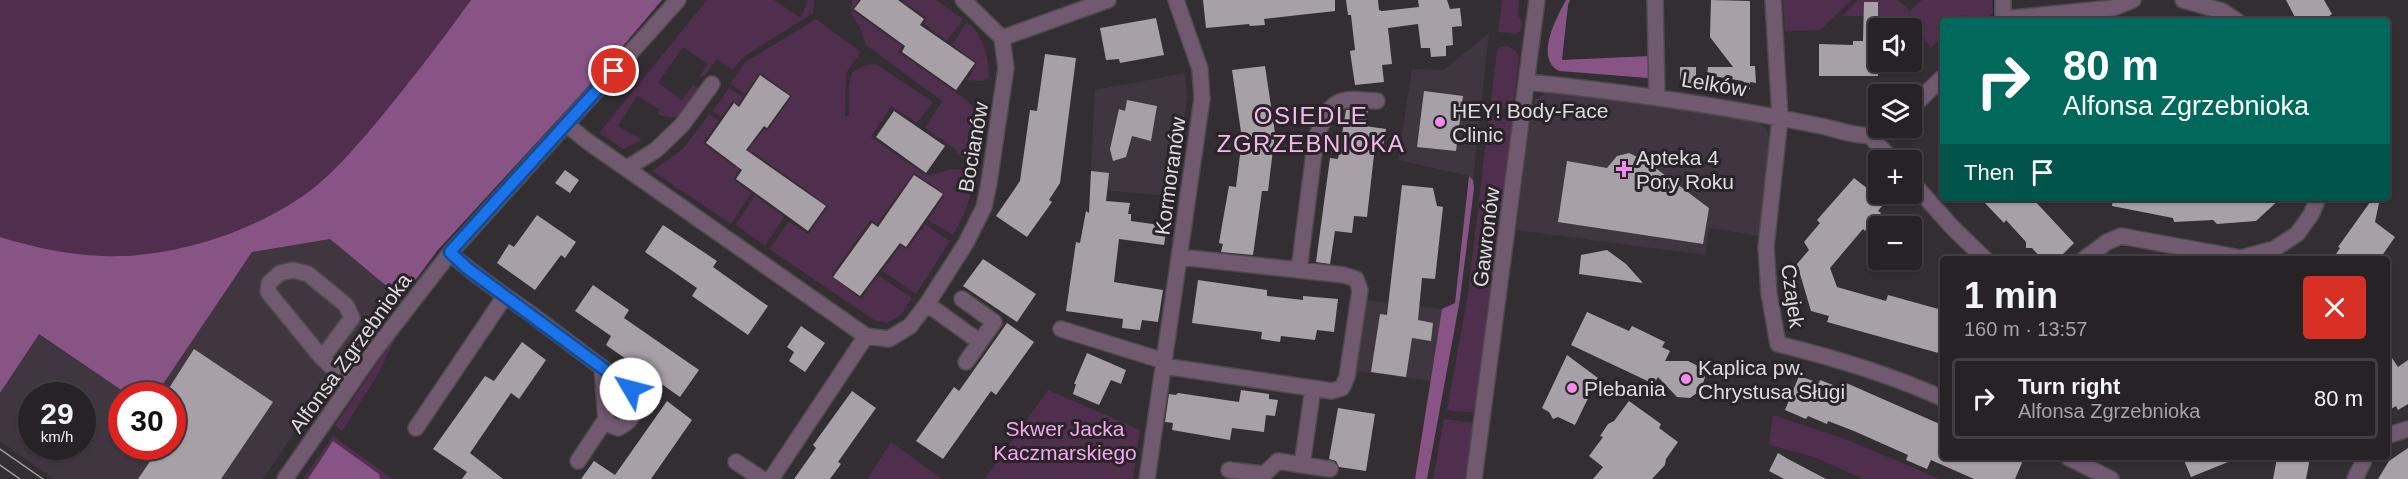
<!DOCTYPE html>
<html lang="en">
<head>
<meta charset="utf-8">
<style>
  body { margin:0; font-family:Helvetica,sans-serif; background:#2e2a2e; color:#f1f3f6; height:100vh; display:flex; flex-direction:column; font-size:22px; white-space:nowrap }
  * { box-sizing:border-box; margin:0 }
  p { font-size:20px; color:#a4a4a7 }
  .icon { flex:none; width:33px; height:33px; fill:none; stroke:currentColor; stroke-width:2; stroke-linecap:round; stroke-linejoin:round }
  .map { position:relative; flex:1; overflow:hidden }
  .sheet { position:absolute; left:1940px; top:256px; width:450px; height:204px; display:flex; flex-direction:column; background:#262226; border-radius:6px; box-shadow:0 2px 4px #0004,0 0 0 2px #423f43 }
  .sheet>* { flex:none }
  .banner { position:absolute; left:1940px; top:18px; width:450px; height:183px; border-radius:6px; box-shadow:0 2px 4px #0004,0 0 0 2px #423f43; background:#00695c; color:#fff; overflow:hidden }
  .fabs { position:absolute; left:1868px; top:18px; display:grid; gap:12px }
  .fabs a { display:grid; place-items:center; width:54px; height:54px; border-radius:6px; background:#262226; box-shadow:0 2px 4px #0004,0 0 0 2px #423f43; font-size:30px }
  .speed { position:absolute; left:18px; top:382px; display:flex; gap:12px; font-size:30px; font-weight:700; text-align:center }
  .speed>* { display:grid; place-content:center; width:78px; height:78px; border-radius:50%; background:#262226; box-shadow:0 2px 4px #0004,0 0 0 2px #423f43; line-height:1 }
  .speed small { font-size:15px; font-weight:400 }
  .speed .limit { border:9px solid #d22; background:#fff; color:#111 }
  .pin { position:absolute; display:grid; place-items:center; width:51px; height:51px; color:#fff; margin:-26px; border:3px solid #fff; border-radius:50%; box-shadow:0 2px 6px #0007 }
  .me { position:absolute; width:66px; margin:-33px; rotate:307deg; stroke-linejoin:round; filter:drop-shadow(0 0 4px #0008) }
  .turn { display:flex; align-items:center; gap:21px; height:126px; padding:0 24px; font-size:27px }
  .turn .icon { width:78px; height:78px; stroke-width:2.5 }
  .turn b { display:block; font-size:42px; line-height:51px }
  .then { display:flex; align-items:center; height:57px; padding:0 24px; background:#0003; gap:12px; font-size:22px }
  .round { display:grid; place-items:center; flex:none; width:63px; height:63px; border-radius:6px; background:#2e2a2e }
  .head { display:flex; align-items:center; justify-content:space-between; height:102px; padding:0 24px }
  h1 { font-size:36px; font-weight:700; line-height:45px }
  ul { padding:0; list-style:none }
  li { display:flex; align-items:center; gap:18px; height:81px; margin:0 12px 9px; padding:0 12px; border:3px solid #423f43; border-radius:6px }
  li div { flex:1 }
  li b { display:block; font-size:22px }
  li em { font-style:normal }
  .map>svg:first-child { display:block }
</style>
</head>
<body>
<div class="map">
<svg width="2408" height="479" viewBox="0 0 2408 479">
  <rect width="100%" height="100%" fill="#332e32"/>
  <path fill="#40363f" fill-rule="evenodd" d="M1489,33L1473,180L1469,176L1398,160L1412,69L1444,70Z
    M1185,73L1187,97L1173,196L1090,189L1095,90Z
    M1548,91L1746,114L1753,118L1766,129L1770,138L1759,236L1709,228L1705,255L1516,230L1532,109L1535,100Z
    M330,239L395,293L340,365L263,479H54L0,441V393L38,334L130,396H122V447H172V396H155L252,252ZM32,396H82V447H32Z
    M1367,300L1442,309L1431,381L1356,371Z"/>
  <path fill="#502e4e" d="M0,0H471C441,42 409,83 376,123C357,145 339,167 316,186C261,230 174,259 103,256C69,255 33,247 0,237Z
    M707,0H774L801,18L808,0H814L813,13L742,58L733,70L717,59L705,75L699,77L708,64L683,47L658,83L682,100L693,85L701,91C687,108 683,125 658,114L660,110L637,96L618,126L642,140L623,149L599,133Z
    M852,0H859L852,10L902,46L898,52C913,63 981,105 983,120C985,131 979,147 978,158L974,161L960,156L954,148L925,128L942,101L866,45L860,28L851,13Z
    M902,0H936L963,19L947,41L924,24L927,18Z
    M1502,0H1519L1518,15L1522,23L1520,31L1517,34L1498,32Z
    M1783,0H1852L1820,30L1785,31Z
    M1858,0H1898L1910,11L1922,0H1992L1993,13L1983,21H1972L1965,15L1958,21H1942V36L1931,48L1910,17L1842,16Z
    M816,19L861,52L846,73L845,116L849,115V85L852,72L863,66L876,64L933,102L917,123L891,106L871,137L924,174C933,177 938,172 948,170C958,168 967,171 977,176L964,214L953,235L928,220L945,194L914,173L877,224L871,220L831,276L861,299L878,275L912,298L901,315L887,323L874,320L769,249L789,221L808,234L828,206L753,152L733,179L751,193L731,224L652,171L683,149L709,114L719,121L703,143L735,167L764,129L767,131L792,96L760,73L745,94L730,84L745,62Z
    M967,22C984,36 988,56 989,77L983,81L967,80L977,63L952,45Z
    M1509,46L1517,52L1519,57L1513,110L1490,107L1497,51L1501,47Z
    M729,88L743,97L738,105L733,101L721,117L713,111Z
    M1489,116L1513,119L1475,413L1447,410L1468,294Z
    M755,195L784,217L765,246L736,225Z
    M925,224L950,241L916,294L882,271L900,246L907,249Z
    M399,331L379,373L342,431L335,425Z
    M1048,390L1140,430L1133,479H985Z
    M1773,415L1845,439L1940,479H1863L1814,457L1769,445Z
    M1444,419L1474,423L1466,479H1433Z
    M333,436L393,479H303Z
    M891,442L942,479H867Z"/>
  <path fill="#885385" d="M471,0H662L595,79L437,251L348,371L340,365L395,293L330,239L252,252L155,396H130L39,334L0,393V237C33,247 69,255 103,256C174,259 261,230 316,186C339,167 357,145 376,123C409,83 441,42 471,0Z
    M1566,0H1570L1568,5L1562,60L1650,56L1648,78L1559,71C1534,58 1557,17 1566,0Z
    M1469,176L1473,180L1474,188L1460,299L1427,479H1415L1442,309L1455,303Z
    M333,441L379,474L380,479H308Z"/>
  <path fill="#a7a1a7" d="M861,0H898L924,19L920,25L975,63L956,90L902,52L905,46L854,9Z
    M1203,0H1335V11L1264,19L1265,25L1250,26L1249,24L1206,28Z
    M1346,0H1378L1379,10L1382,11L1419,7L1418,0H1447L1450,9L1460,8L1462,26L1452,27L1453,45L1446,46V56L1431,57L1430,48H1421L1418,24L1388,28L1392,64L1382,65L1384,82L1355,85L1350,51L1355,50L1351,15H1348Z
    M1711,0L1750,1V66H1755L1756,83L1750,82V90L1743,81L1707,75L1708,67H1733L1710,37Z
    M2286,0H2324L2332,14L2322,21H2297Z
    M1864,2H1878V76H1819V44L1853,45V41H1863Z
    M1156,18L1164,55L1120,63L1119,59L1106,60L1100,28Z
    M1045,54L1076,58L1060,183L1049,200L1052,202L1027,237L996,216L1020,181L1030,110L1037,111Z
    M1265,66L1275,133L1268,191H1262L1253,255L1221,252L1223,244L1219,243L1224,214L1229,186L1236,187L1242,139L1232,70Z
    M1680,67H1696V85H1680Z
    M760,75L790,96L767,128L764,126L746,150L826,206L808,231L736,179L742,170L706,143L734,103L739,107Z
    M1424,91L1463,96L1456,151L1417,147Z
    M1127,100L1157,106L1151,141L1132,136L1126,157L1113,161L1110,149L1119,109L1125,111Z
    M1346,110H1368L1365,126L1386,129L1383,146H1375L1367,217L1354,216L1352,233L1335,231L1330,264L1316,262L1330,158L1338,159Z
    M894,111L945,146L926,173L876,137Z
    M1629,153L1646,161L1709,208L1703,244L1558,222L1567,161L1607,168L1617,156Z
    M565,170L579,180L570,193L555,183Z
    M1091,171L1109,173L1106,201L1130,203L1128,214H1131V221L1167,226L1164,245L1119,239L1114,282L1163,290L1158,322L1142,320L1140,330L1122,328L1123,319L1066,311L1076,242L1080,243L1086,211L1089,213Z
    M914,175L943,194L906,247L900,243L860,296L833,277L872,223L878,227Z
    M1854,178L1868,189L1867,190L1882,206L1878,211L1881,213L1865,231L1863,229L1830,268L1837,287L1886,301L1888,295L1942,310V354L1827,322L1829,316L1811,311L1797,264L1809,250L1804,242L1820,223L1817,220Z
    M1402,185L1433,188L1437,206L1443,207L1435,279L1422,278L1418,320L1433,323L1431,341L1412,338L1406,377L1371,372L1380,314L1387,315Z
    M1980,198H2032L2074,243L2057,260H2043L2032,248H2026V242L2006,220L2004,223Z
    M2113,198H2281L2256,221L2217,224L2213,220L2174,222L2173,218L2112,206Z
    M2373,198H2380L2375,222L2395,237L2379,260H2332L2340,248L2338,247Z
    M537,215L576,242L565,258L561,255L535,290L497,263L509,244L514,247Z
    M663,225L717,261L713,267L768,306L748,335L692,296L697,288L645,252Z
    M1607,250L1626,264L1643,283L1579,274L1581,255Z
    M983,259L1036,294L1017,322L963,286Z
    M1198,280L1267,290V296L1303,300V296L1338,299L1334,332L1317,330L1315,340L1281,336L1280,342L1261,339L1262,332L1192,323Z
    M593,285L629,310L624,318L699,370L680,397L606,345L611,336L575,311Z
    M1587,312L1629,331L1632,326L1665,342L1662,347L1670,351L1665,361H1688L1700,367L1705,377L1701,390L1690,398L1677,397L1658,377L1654,384L1571,345Z
    M1007,323L1034,342L996,395L991,391L943,459L916,441L954,387L959,391Z
    M801,326L825,343L805,372L789,361L794,352L787,347Z
    M522,342L546,360L519,399L511,393L470,453L503,479H462L467,472L433,449L485,376L494,381Z
    M194,349L273,402L221,479H138L151,460L132,447H172V396H164Z
    M2386,349L2398,367L2408,360V404L2398,410L2396,406L2386,412Z
    M1087,353L1126,370L1121,384L1111,380L1099,405L1073,394L1076,384H1074Z
    M1567,355L1598,378L1575,425L1558,417L1553,419L1549,412L1542,408Z
    M1799,376L1819,383L1820,380L1841,388L1844,382L1942,425V458H2024L2015,479H1974L1931,460L1927,469L1906,460L1908,455L1854,431L1828,421L1827,424L1808,416L1806,419L1785,410Z
    M1241,390L1269,394V399L1278,400L1275,416L1266,415L1264,432L1232,428L1230,440L1172,430L1173,423L1165,422L1169,394L1176,395L1178,393L1239,402Z
    M852,391L876,408L838,462L841,464L830,479H794L816,448L813,445Z
    M667,401L692,420L651,479H581L594,461L615,475Z
    M1629,401L1661,424L1659,428L1678,442L1666,459L1665,465L1652,479H1593L1603,467L1589,456L1603,437L1600,436L1608,424L1614,421Z
    M1338,408L1375,414L1366,471L1339,467L1336,461L1329,459Z
    M2408,448V479H2378L2389,461Z
    M1778,453L1788,459L1826,479H1784L1769,471Z
    M2183,458H2238L2191,477Z
    M2277,458H2310L2306,479H2273Z"/>
  <g fill="none" stroke-linecap="round" stroke-linejoin="round">
    <g stroke="#4e4a4e" stroke-width="18">
      <path id="minor" d="M1655,0L1657,96
        M1773,0L1780,118L1766,247L1769,294L1778,344C1835,358 1889,374 1942,398
        M2003,0V19
        M2183,0L2222,11L2237,21
        M2001,21L2003,19L2113,8L2133,0
        M1002,38L1108,0
        M1527,82C1626,92 1723,106 1821,126C1844,131 1870,143 1890,128
        M1911,108L1942,78
        M566,124L587,141L866,336L889,339L910,326L927,304L966,243L984,207L989,183L1006,68L1002,38L963,0
        M1871,137L1892,160
        M627,168L656,150L682,125L712,84
        M1911,181L1953,228L1986,260
        M450,253C475,276 503,294 531,314C567,341 602,368 638,394C641,407 630,423 618,428L608,424L606,419L602,367
        M2083,260L2107,242L2121,236L2241,258L2274,249L2297,234L2311,215L2318,198
        M1299,270L1316,137C1333,98 1336,97 1377,101
        M962,299L994,322L966,362
        M927,304L980,342
        M1061,329L1164,361
        M322,358L352,318L346,305L308,274L293,270L280,273L269,283L268,292L322,358L350,384
        M1163,366L1332,391L1342,388L1347,377L1360,290L1356,279L1344,275L1180,257
        M416,428L505,296
        M2386,436L2408,429
        M2069,458L2111,479
        M578,461L606,419
        M736,462L762,479
        M1302,465L1330,469
        M1229,470L1264,474L1278,461L1302,465L1313,388
        M285,479L371,355L450,253L678,0
        M771,479L866,336
        M1147,479L1202,99L1200,69L1176,0
        M1474,479L1537,0
        M2355,479L2365,458"/>
    </g>
    <use href="#minor" stroke="#71596f" stroke-width="15"/>
    <path stroke="#a19da1" stroke-width="1.5" d="M0,449L43,479
      M0,465L20,479"/>
  </g>
  <g fill="none" stroke-linecap="round" stroke-linejoin="round">
    <g stroke="#114b97" stroke-width="15">
      <path id="route" d="M614,71L450,252L467,268L631,389"/>
    </g>
    <use href="#route" stroke="#1a73e8" stroke-width="10"/>
  </g>
  <g fill="#f489f0" stroke="#292428" stroke-width="2">
    <circle cx="1440" cy="122" r="6"/>
    <path d="M1621 160h6v6h6v6h-6v6h-6v-6h-6v-6h6z"/>
    <circle cx="1686" cy="379" r="6"/>
    <circle cx="1572" cy="388" r="6"/>
  </g>
  <g text-anchor="middle" dominant-baseline="central" stroke-width="6" stroke-linejoin="round" paint-order="stroke">
    <g font-size="21" fill="#dedbde" stroke="#292428">
      <text transform="translate(1714 84) rotate(9)">Lelków</text>
      <text transform="translate(973 147) rotate(-80)">Bocianów</text>
      <text transform="translate(1170 176) rotate(-82)">Kormoranów</text>
      <text transform="translate(1486 237) rotate(-83)">Gawronów</text>
      <text transform="translate(1793 296) rotate(82)">Czajek</text>
      <text transform="translate(350 353) rotate(-54)">Alfonsa Zgrzebnioka</text>
    </g>
    <g font-size="21" fill="#dedbde" stroke="#292428" text-anchor="start">
      <text x="1452" y="110">HEY! Body-Face<tspan x="1452" dy="24">Clinic</tspan></text>
      <text x="1636" y="157">Apteka 4<tspan x="1636" dy="24">Pory Roku</tspan></text>
      <text x="1698" y="367">Kaplica pw.<tspan x="1698" dy="24">Chrystusa Sługi</tspan></text>
      <text x="1584" y="388">Plebania</text>
    </g>
    <g font-size="21" fill="#f4a6ef" stroke="#292428">
      <text x="1065" y="428">Skwer Jacka<tspan x="1065" dy="24">Kaczmarskiego</tspan></text>
    </g>
    <g font-size="24" letter-spacing="1.5" fill="#f4b8ef" stroke="#292428">
      <text x="1311" y="115">OSIEDLE<tspan x="1311" dy="28">ZGRZEBNIOKA</tspan></text>
    </g>
  </g>
</svg>
<div class="fabs">
<a><svg class="icon" aria-label="sound" viewBox="0 0 24 24"><path d="M4 9h4l5-4v14l-5-4H4zM17 9q2 3 0 6"/></svg></a>
<a><svg class="icon" aria-label="layers" viewBox="0 0 24 24"><path d="M12 4l9 5-9 5-9-5zM3 14l9 5 9-5"/></svg></a>
<a>+</a>
<a>−</a>
</div>
<div class="speed"><div>29<small>km/h</small></div><div class="limit">30</div></div>
<div class="pin" style="left:614px;top:71px;background:#d93025"><svg class="icon" aria-label="arrive" viewBox="0 0 24 24"><path d="M6 21V4h12l-3 4 3 4H6"/></svg></div>
<svg class="me" style="left:631px;top:389px" viewBox="-20 -20 40 40"><circle r="19" fill="#fff"/><path d="M0-13L10 11 0 6-10 11z" fill="#1a73e8"/></svg>
<div class="banner">
<div class="turn"><svg class="icon" aria-label="right" viewBox="0 0 24 24"><path d="M7 20v-9h11M14 6l5 5-5 5"/></svg><div><b>80 m</b>Alfonsa Zgrzebnioka</div></div>
<div class="then">Then<svg class="icon" aria-label="arrive" viewBox="0 0 24 24"><path d="M6 21V4h12l-3 4 3 4H6"/></svg></div>
</div>
<section class="sheet">
<div class="head"><div><h1>1 min</h1><p>160 m · 13:57</p></div><a class="round" style="background:#d93025;color:#fff"><svg class="icon" aria-label="close" viewBox="0 0 24 24"><path d="M6 6l12 12M18 6L6 18"/></svg></a></div>
<ul>
<li><svg class="icon" aria-label="right" viewBox="0 0 24 24"><path d="M7 20v-9h11M14 6l5 5-5 5"/></svg><div><b>Turn right</b><p>Alfonsa Zgrzebnioka</p></div><em>80 m</em></li>
</ul>
</section>
</div>
</body>
</html>
